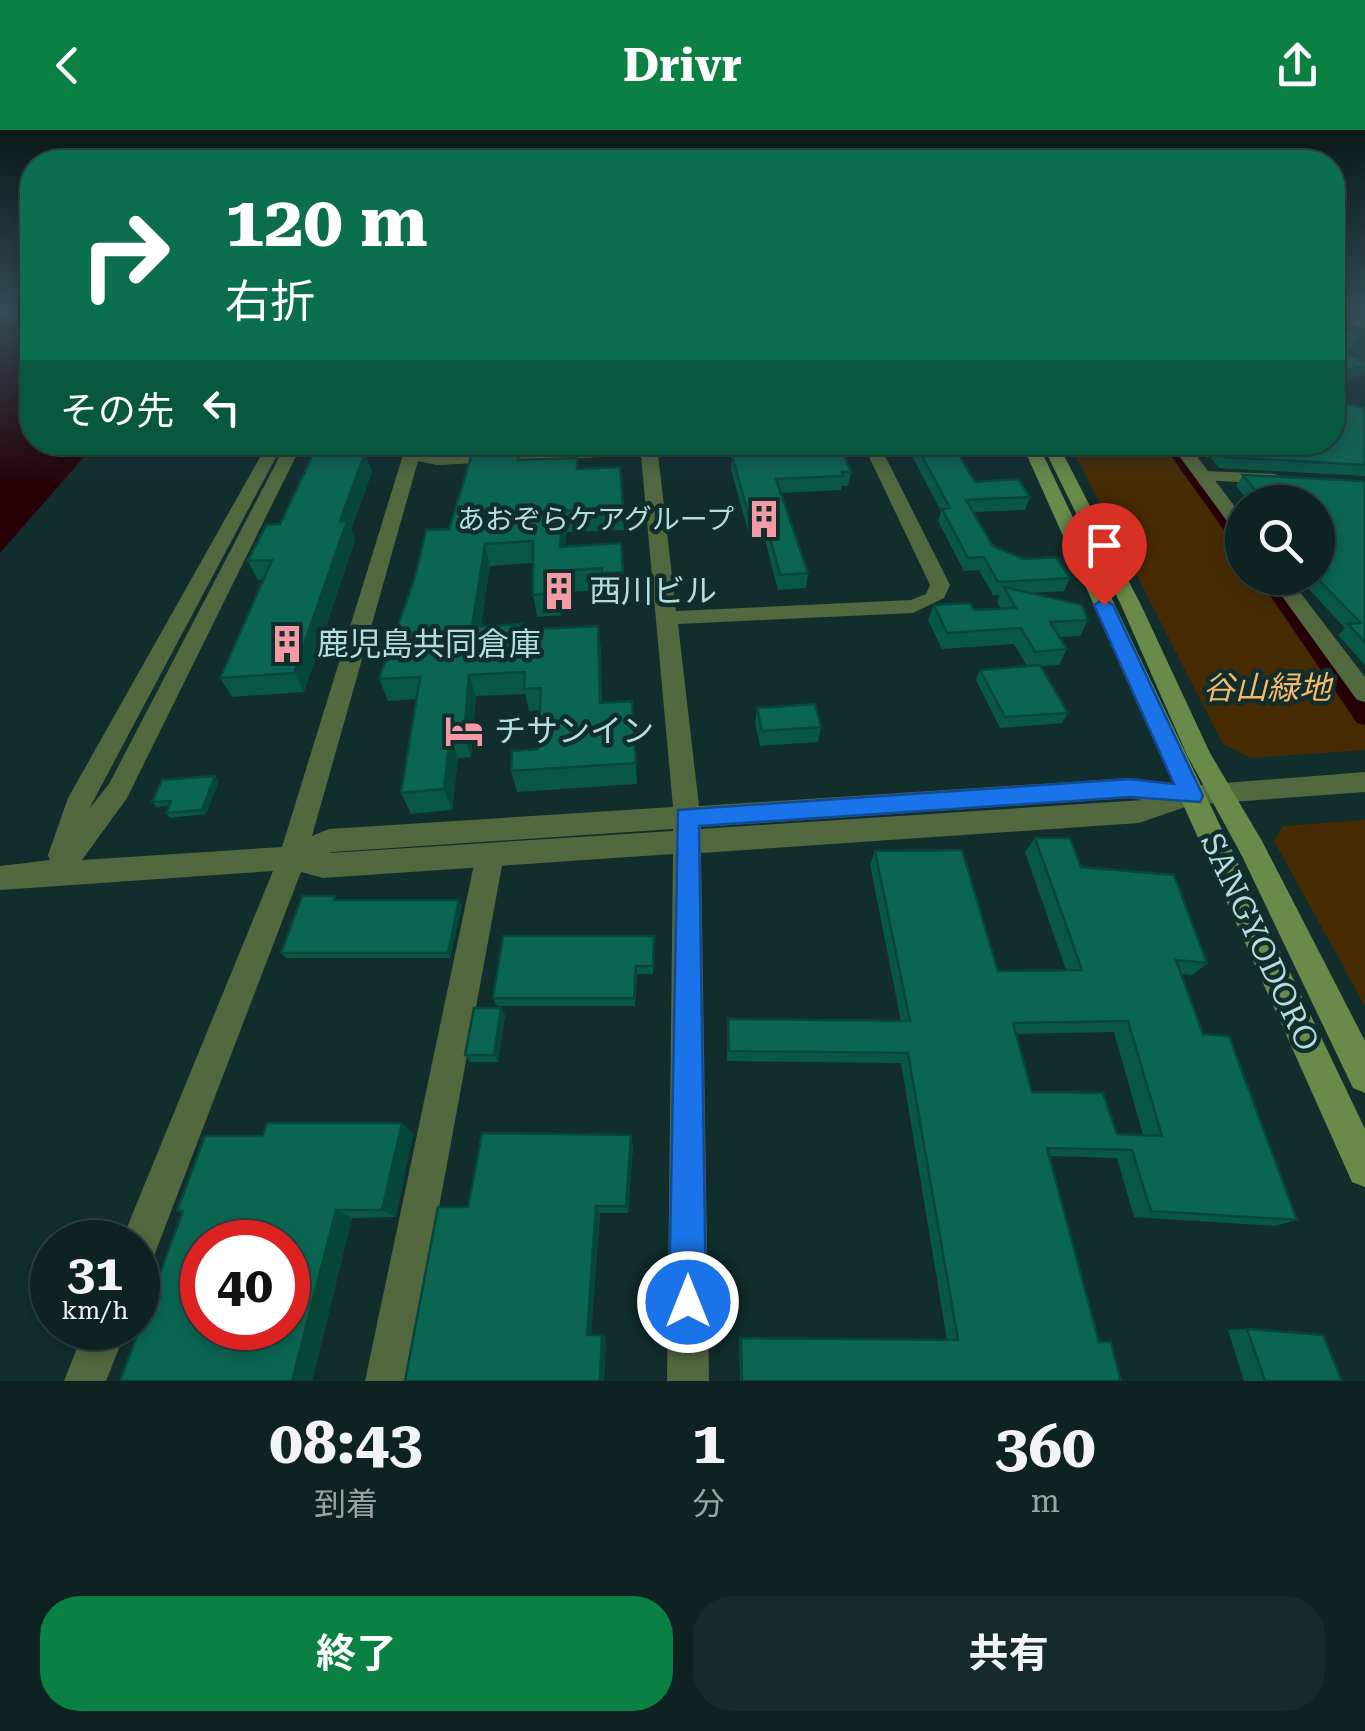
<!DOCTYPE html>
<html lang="ja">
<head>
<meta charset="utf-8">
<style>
  body { margin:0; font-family:"Roboto Serif","Noto Sans JP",serif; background:#162a2a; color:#f1f3f6; height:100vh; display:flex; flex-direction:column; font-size:38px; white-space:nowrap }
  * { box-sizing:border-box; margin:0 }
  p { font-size:32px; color:#9aa4a5 }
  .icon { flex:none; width:55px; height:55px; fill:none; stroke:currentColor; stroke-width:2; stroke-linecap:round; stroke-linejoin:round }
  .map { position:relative; height:1251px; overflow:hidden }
  .details { display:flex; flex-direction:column; background:#0d2221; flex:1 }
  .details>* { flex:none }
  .hud { position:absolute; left:20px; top:20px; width:1325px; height:305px; border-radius:40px; box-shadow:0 5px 15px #0003,0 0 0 2px #2d3f3f; background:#0b6e4f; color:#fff; overflow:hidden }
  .tools { position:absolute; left:1225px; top:355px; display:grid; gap:20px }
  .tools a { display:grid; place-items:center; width:110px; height:110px; border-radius:50%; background:#0d2221; box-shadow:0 5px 15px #0003,0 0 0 2px #2d3f3f; font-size:50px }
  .speed { position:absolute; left:30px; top:1090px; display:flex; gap:20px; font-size:50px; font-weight:700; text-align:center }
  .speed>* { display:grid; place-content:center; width:130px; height:130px; border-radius:50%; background:#0d2221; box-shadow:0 5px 15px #0003,0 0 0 2px #2d3f3f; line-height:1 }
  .speed small { font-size:25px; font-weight:400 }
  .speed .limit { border:15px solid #d22; background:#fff; color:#111 }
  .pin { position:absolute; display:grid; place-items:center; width:85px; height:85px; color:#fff; margin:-102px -42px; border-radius:50% 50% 50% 0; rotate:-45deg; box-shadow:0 0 10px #0007 }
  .pin .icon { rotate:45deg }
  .me { position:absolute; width:110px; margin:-55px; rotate:0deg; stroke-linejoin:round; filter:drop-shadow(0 0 8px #0008) }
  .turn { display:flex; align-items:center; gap:35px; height:210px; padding:0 40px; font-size:45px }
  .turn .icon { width:130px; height:130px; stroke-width:2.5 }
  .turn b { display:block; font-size:70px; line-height:85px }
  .then { display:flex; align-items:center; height:95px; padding:0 40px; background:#0003; gap:20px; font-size:38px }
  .eta { display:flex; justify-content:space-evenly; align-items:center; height:170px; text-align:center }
  .eta b { font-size:60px; font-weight:700; line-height:70px }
  .cta { display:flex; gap:20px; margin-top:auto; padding:20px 40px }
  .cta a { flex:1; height:115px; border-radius:40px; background:#0b8043; color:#fff; font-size:40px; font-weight:700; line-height:115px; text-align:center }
  .cta a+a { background:#162a2a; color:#f1f3f6 }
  header { display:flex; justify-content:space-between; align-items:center; height:130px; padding:0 40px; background:#0b8043; color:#fff; font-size:45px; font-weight:700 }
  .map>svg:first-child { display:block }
</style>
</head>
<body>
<header><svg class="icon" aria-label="back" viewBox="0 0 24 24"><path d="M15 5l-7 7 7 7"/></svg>Drivr<svg class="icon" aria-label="share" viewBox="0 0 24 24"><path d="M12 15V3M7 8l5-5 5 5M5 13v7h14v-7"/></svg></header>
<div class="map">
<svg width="1365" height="1251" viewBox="0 0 1365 1251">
  <rect width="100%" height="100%" fill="#112d2c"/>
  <path fill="#472c03" d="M1069,313H1170L1242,409V448H1270L1365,581V620L1251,628L1223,614Z
    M1365,690V876L1274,711L1283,696Z"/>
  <path fill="#260007" d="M0,181H32V312L96,313L0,423Z"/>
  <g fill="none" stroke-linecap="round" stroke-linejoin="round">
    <path fill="#260007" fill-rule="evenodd" d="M1161,312H1176L1242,402V418L1236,417Z
      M1258,448H1276L1365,571V595L1357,593Z"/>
    <path fill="#52683f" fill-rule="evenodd" d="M1354,187L1365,190V198L1350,194Z
      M1205,341L1275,344L1284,349L1275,354L1199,350V342Z
      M490,713L500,717L504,725L407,1251H365L476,725L480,717Z"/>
    <path fill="#52683f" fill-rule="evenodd" d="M284,312L89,679L109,654L287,312H303L127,668L82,730L282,717L407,312H423L420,322L437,325L640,312H816L808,317L658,324L676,481L911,470L926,464L930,455L862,312H878L950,455L944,468L913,483L678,494L699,676L1130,648L1187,656L1365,642V662L1191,675L1139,693L701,723L709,1251H667L673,724L323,748L301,742L157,1118L152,1132L138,1137V1112H121L273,741L0,760V736L50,730L48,725L68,668L268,313ZM641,325L673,677L329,699L312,706L418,331L437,335ZM1130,668L1143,670L701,699V697ZM673,699V701L330,723L332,722Z
      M1169,312H1186L1242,386V403L1235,402Z
      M1269,448H1289L1365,547V572L1357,570Z
      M85,1198H127L106,1251H64Z"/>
    <path fill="#688b49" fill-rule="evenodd" d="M1021,312H1037L1365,999V1057L1352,1052Z
      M1041,312H1057L1141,475L1210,623L1262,711L1365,911V963L1353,958L1242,726L1187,625L1121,475Z"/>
  </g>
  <path fill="#095846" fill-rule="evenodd" d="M1344,274L1365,278V346L1219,338L1198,312H1332Z
    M915,313L945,321L975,352L1030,367L1025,380L973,382L993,416L1070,448L1064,461L1030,463L1088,490L1080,506L1059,507L1067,519L1059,535L1041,536L1068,583L1062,593L1000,598L976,550L980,540L1027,536L1014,514L942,519L928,490L934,475L974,480L1001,479L997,472L1000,465H993L979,440L964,441L938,391L941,381L912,326Z
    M365,323L372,342L351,400L355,410L304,562L232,567L220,548L264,449L258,450L248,431L280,394L352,324Z
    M732,326L851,342L848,356H841V360L780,363L808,443L806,458L778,460L765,410L751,411L731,340Z
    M520,330L578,339L620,337L624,400L566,402L565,416L621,413L625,464L604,465V460L561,462V485L537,487L533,465V433L490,436L481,496L523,500L601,518L602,572L632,571L637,654L517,662L511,641L538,619L540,580L529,581L525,564L476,566L471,627L458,628L452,680L411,684L401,663L416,569L388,571L379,549L449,399Z
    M1243,345L1365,354V535L1338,505L1345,498L1307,457L1310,455L1304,448H1318V372H1249L1236,356Z
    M757,578L821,597L818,612L760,616L755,593Z
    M219,651L206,684L170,688L166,683L169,676L157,677L152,672Z
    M1035,708L1081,737L1207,833L1192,845L1181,844L1203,904L1297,1090L1275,1096L1134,1087L1117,1028L1049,1026L1099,1212L1121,1251H740L739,1209L741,1208L947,1210L901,933L727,931L728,889L901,891L870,735L875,721L998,841L1066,840L1025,722ZM1114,902L1143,1005L1117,1004L1032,962L1016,904Z
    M338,770H459L462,775L450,828H286L281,823Z
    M654,815L653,844H637L635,876H497L493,868Z
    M501,878L505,885L498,932H470L465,925Z
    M402,993L413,1004L396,1087L352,1088L312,1251H120L183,1083L177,1081L263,1006Z
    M633,1015L628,1083H600L591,1205H602L606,1207L604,1251L468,1077Z
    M1247,1199L1342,1251H1244L1228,1200Z"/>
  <path fill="#074739" d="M1365,236L1364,245L1332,252V244Z
    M343,312H357L344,343L338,325Z
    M365,323L372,342L351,400L355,410L304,562L294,543L340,391Z
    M563,381L566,402L564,438L560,417Z
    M485,414L490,436L478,519L472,497Z
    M558,441L561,462V485L557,463Z
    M598,496L601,518L602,594L600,573Z
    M469,545L476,566L471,627L464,605Z
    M450,606L458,628L452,680L444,659Z
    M215,646L219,651L206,684L202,680Z
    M459,770L462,775L450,828L448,823Z
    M501,878L505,885L498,932L494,925Z
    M402,993L413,1004L396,1087L382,1080Z
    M631,1005L633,1015L628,1083L626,1076Z
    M596,1076L600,1083L591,1207L587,1205Z
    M336,1080L352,1088L312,1251H292Z
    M602,1205L606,1207L604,1251H600Z"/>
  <path fill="#0a6651" stroke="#074739" stroke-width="2.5" fill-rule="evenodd" d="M1332,198L1354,202L1352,206L1357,207L1348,225L1365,232V236L1332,244Z
    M1332,268L1344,274L1365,278V335L1225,327L1212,312H1332Z
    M319,312H343L338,325L365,323L340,391H347L294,543L220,548L272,430L248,431L266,395L280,394Z
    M940,312L945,321L956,320L975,352L1018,349L1030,367L966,370L993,416L1024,429L1056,427L1070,448L998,452L984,427L968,428L942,379L950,378L915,313Z
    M842,320L851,342H842L843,346L776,349L808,443L780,445L767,396L752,397L732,326Z
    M519,322L518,330L577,328V339L620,337L623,378L563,381L560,417L621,413L623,442L602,443V438L558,441L557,463L533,465V411L485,414L472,497L522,494L521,500L598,496L600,573L632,571L636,633L511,641L512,621L538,619L541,558L524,559L525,542L469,545L464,605L450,606L444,659L401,663L420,547L379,549L415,447L426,400L449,399L472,324Z
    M1243,345L1363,351L1365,354V512L1348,494L1361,493L1317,448L1321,446L1318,442V372H1264Z
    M1004,457L1082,475L1088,490L1050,492L1067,519L1035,522L1021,498L947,503L934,475L970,473L974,480L1016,478Z
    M1040,535L1068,583L1005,587L980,540Z
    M815,574L821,597L762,601L757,578Z
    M215,646L202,680L166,683L171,671L152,672L162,650Z
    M1035,708H1070L1081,737L1174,745L1207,833L1176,830L1203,904L1229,906L1297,1090L1151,1081L1132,1020L1047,1018L1099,1212H1111L1121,1251H742L741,1208L958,1210L908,923L729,921L728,889L910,891L875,721L962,720L998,841L1082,840ZM1128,891L1162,1006L1117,1004L1103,963L1032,962L1013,893Z
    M302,766H335L334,770H459L448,823H281Z
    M503,806H654L653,836H636L634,868H493Z
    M474,878H501L494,925H465Z
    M267,993H402L382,1080H336L292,1251H120L183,1081H177L205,1006H263ZM202,1112H288V1198H202Z
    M482,1003L631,1005L626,1076H596L587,1205H602L600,1251H405L438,1077H468Z
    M1247,1199L1323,1205L1342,1251H1265Z"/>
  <linearGradient id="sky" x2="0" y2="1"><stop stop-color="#091918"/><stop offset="0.51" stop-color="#324c56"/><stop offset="1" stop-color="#324c56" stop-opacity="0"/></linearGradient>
  <rect width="1365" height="357" fill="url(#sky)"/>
  <path fill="#1a73e8" stroke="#114b97" stroke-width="2.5" d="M1104,469L1113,475L1203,666L1200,672L1130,667L699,696L706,1172L701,1185L688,1190L675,1185L669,1172L678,680L1130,649L1174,654L1094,475Z"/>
  <defs>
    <g id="building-bare" transform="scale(3)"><path d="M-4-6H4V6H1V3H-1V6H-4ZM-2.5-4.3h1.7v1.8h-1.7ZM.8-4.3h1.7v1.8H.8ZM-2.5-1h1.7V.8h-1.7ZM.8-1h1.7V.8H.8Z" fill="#f49aa5" stroke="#112d2c" stroke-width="2.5" paint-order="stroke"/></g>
    <g id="hotel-bare" transform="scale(3)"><path d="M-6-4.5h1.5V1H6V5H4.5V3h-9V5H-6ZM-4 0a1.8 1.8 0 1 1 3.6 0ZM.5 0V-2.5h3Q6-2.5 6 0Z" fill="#f49aa5" stroke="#112d2c" stroke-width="2.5" paint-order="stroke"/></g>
  </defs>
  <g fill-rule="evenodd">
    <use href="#building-bare" x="764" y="389"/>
    <use href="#building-bare" x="559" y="461"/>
    <use href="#building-bare" x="287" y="514"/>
    <use href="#hotel-bare" x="464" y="601"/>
  </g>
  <g text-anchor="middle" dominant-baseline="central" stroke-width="9" stroke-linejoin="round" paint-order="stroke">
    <g font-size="28" fill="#b4dddb" stroke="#112d2c" text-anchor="end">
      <text x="734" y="389">あおぞらケアグループ</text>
    </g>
    <g font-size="32" fill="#b4dddb" stroke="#112d2c" text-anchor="start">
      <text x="589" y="461">西川ビル</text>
      <text x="317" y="514">鹿児島共同倉庫</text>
      <text x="494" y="601">チサンイン</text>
    </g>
    <g font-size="32" font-style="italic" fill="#f5b96b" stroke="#112d2c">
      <text x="1267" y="558">谷山緑地</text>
    </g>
    <g font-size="32" fill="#b4dddb" stroke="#112d2c">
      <text transform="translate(1260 812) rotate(65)">SANGYODORO</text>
    </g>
  </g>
</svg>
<div class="tools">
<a><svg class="icon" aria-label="search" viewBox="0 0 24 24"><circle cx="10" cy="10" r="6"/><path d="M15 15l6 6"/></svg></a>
</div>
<div class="speed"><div>31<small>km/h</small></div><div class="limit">40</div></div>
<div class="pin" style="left:1104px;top:475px;background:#d93025"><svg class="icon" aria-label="arrive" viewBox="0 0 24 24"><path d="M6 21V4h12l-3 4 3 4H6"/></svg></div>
<svg class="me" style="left:688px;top:1172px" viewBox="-20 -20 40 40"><circle r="17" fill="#1a73e8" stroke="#fff" stroke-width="3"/><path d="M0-11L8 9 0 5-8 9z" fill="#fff"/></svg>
<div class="hud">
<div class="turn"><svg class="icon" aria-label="right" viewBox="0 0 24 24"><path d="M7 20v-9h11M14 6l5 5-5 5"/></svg><div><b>120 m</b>右折</div></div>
<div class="then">その先<svg class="icon" aria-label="left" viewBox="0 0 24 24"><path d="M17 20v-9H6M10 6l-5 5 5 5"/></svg></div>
</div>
</div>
<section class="details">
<div class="eta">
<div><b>08:43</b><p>到着</p></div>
<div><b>1</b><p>分</p></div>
<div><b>360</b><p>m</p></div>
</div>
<div class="cta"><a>終了</a><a>共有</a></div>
</section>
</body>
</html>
